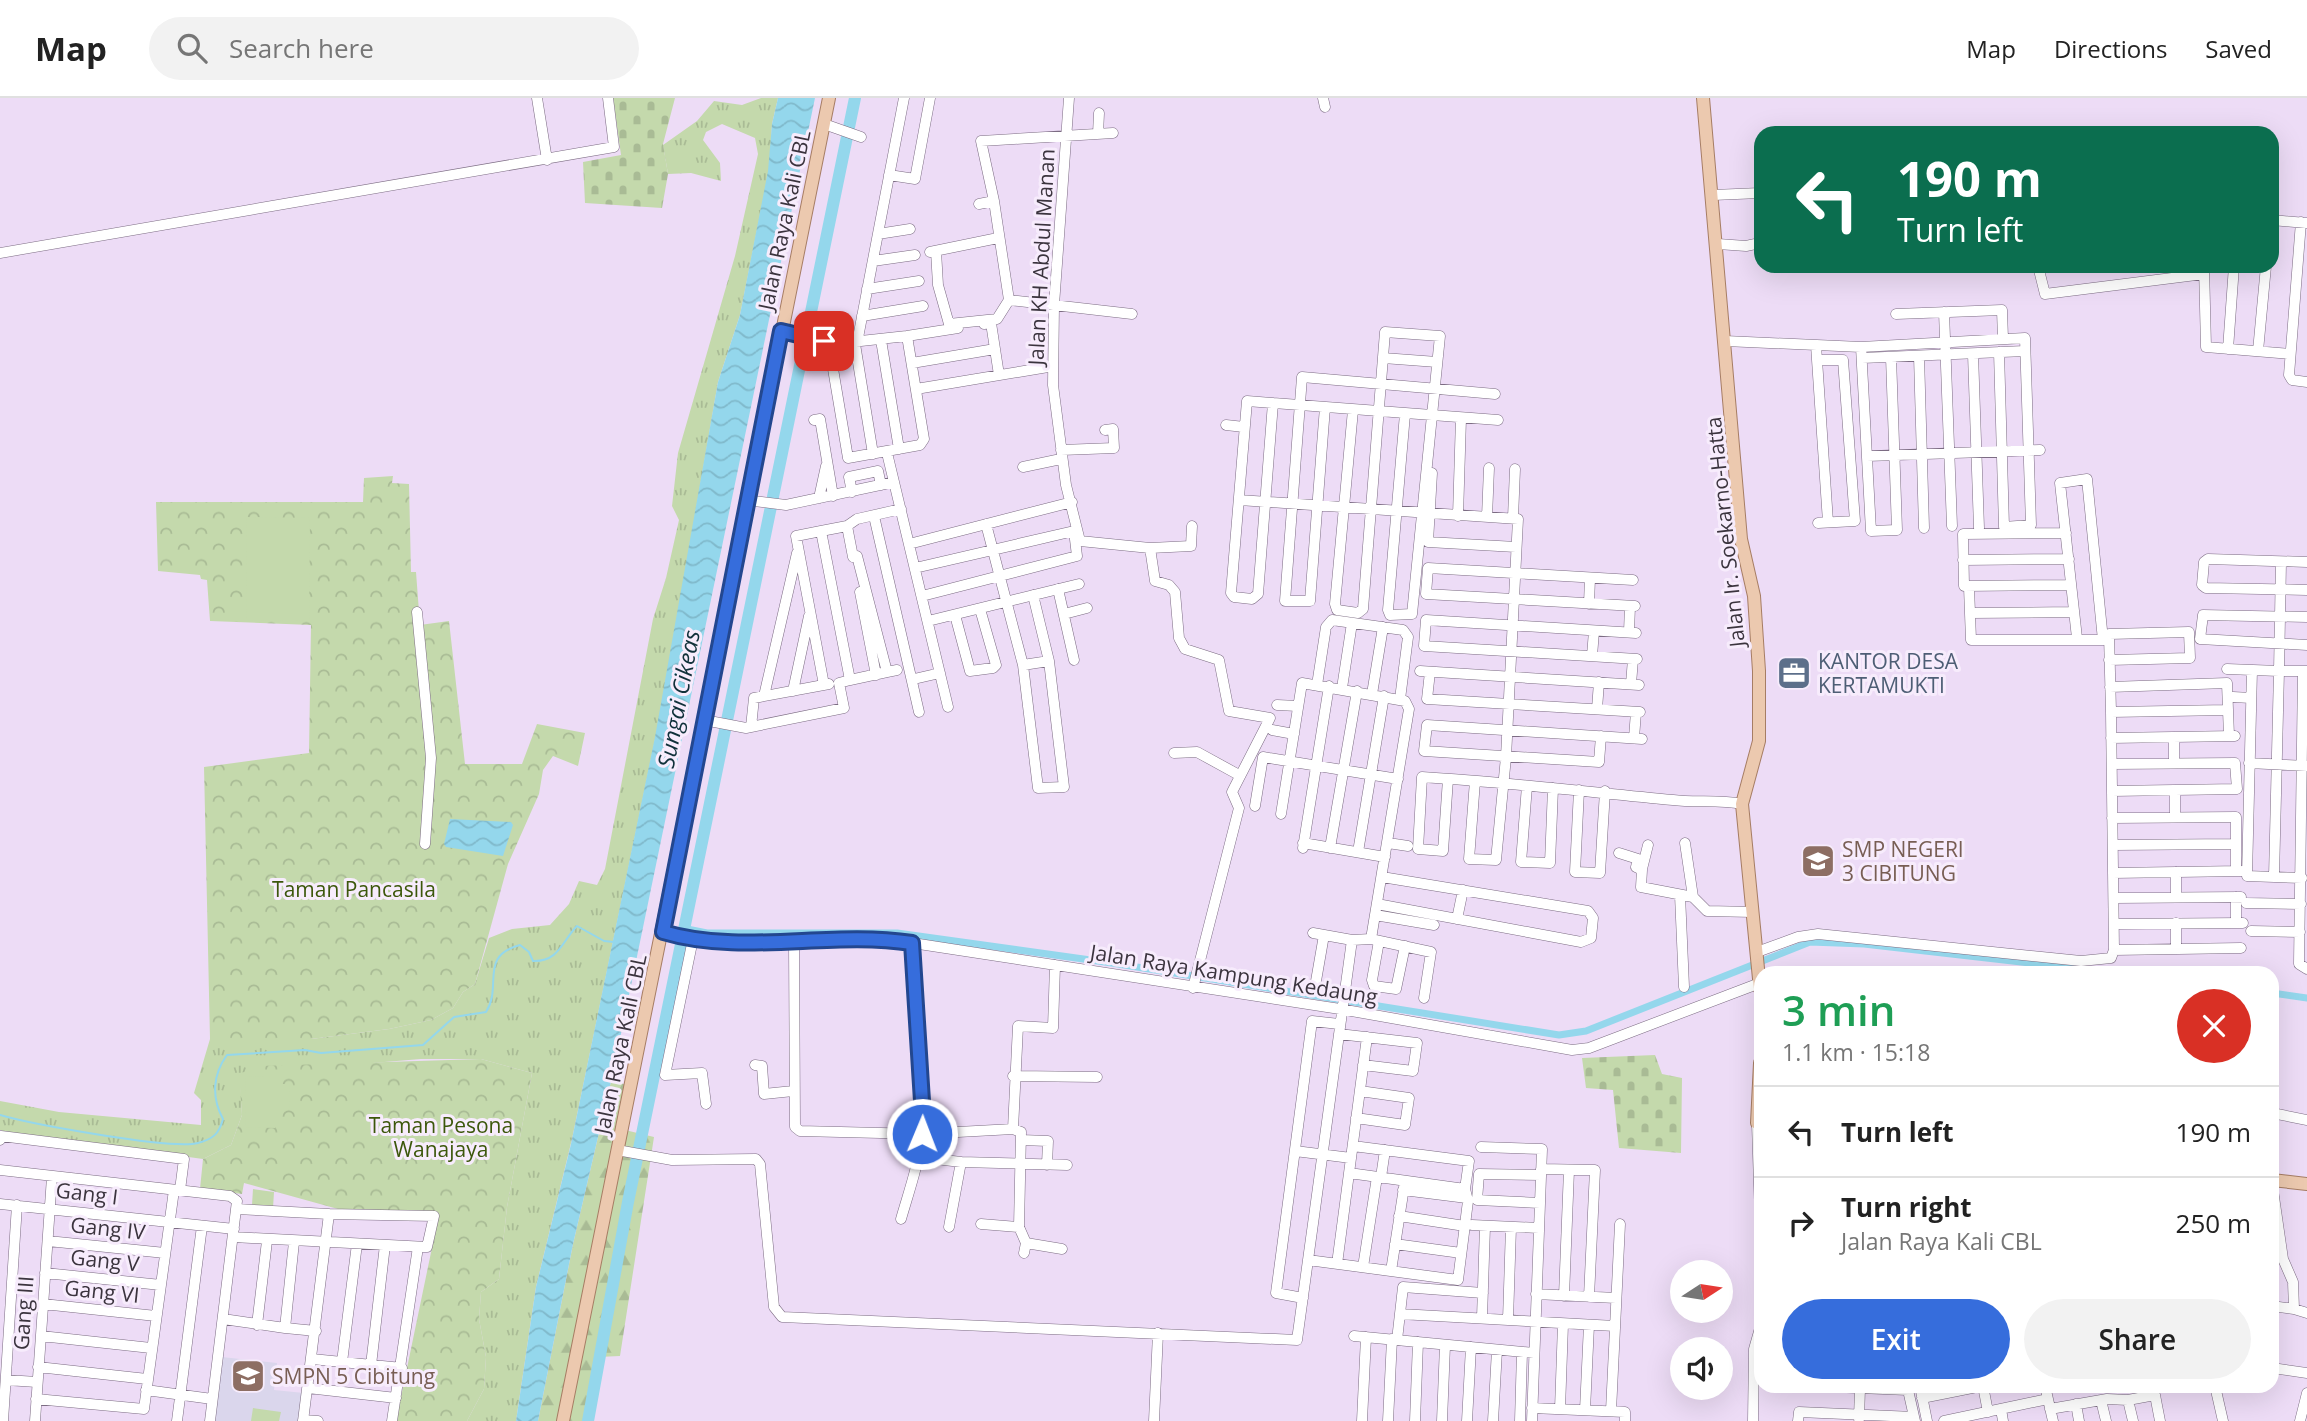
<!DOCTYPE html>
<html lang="en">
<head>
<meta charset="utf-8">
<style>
  body { margin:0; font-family:"Open Sans",sans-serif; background:#f2f2f2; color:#222; height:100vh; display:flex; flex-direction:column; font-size:26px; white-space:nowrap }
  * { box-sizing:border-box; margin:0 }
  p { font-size:23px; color:#767676 }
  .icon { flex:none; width:38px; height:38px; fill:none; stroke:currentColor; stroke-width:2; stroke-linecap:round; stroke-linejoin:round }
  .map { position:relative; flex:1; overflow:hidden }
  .side { position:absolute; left:1754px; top:868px; width:525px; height:427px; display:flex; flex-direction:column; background:#fff; border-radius:21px; box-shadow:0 7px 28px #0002 }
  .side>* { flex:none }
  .banner { position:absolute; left:1754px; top:28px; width:525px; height:147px; border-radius:21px; box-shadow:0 7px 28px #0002; background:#0b6e4f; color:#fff; overflow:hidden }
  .needle { width:46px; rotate:78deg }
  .buttons { position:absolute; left:1670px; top:1162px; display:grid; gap:14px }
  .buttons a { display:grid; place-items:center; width:63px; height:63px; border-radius:50%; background:#fff; box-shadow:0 7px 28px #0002; font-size:35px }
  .pin { position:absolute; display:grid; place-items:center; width:60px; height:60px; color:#fff; margin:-30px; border-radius:14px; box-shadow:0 4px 10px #0006 }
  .me { position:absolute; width:77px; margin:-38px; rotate:1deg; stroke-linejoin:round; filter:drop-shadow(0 0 5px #0008) }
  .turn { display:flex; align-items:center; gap:24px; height:147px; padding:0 28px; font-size:32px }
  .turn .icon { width:91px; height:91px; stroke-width:2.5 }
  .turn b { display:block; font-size:49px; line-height:60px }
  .round { display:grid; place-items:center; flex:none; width:74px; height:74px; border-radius:37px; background:#f2f2f2 }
  .head { display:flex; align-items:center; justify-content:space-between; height:119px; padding:0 28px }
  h1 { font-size:42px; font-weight:600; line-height:52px; color:#1e9e55 }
  .button { display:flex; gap:14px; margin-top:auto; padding:14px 28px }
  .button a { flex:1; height:80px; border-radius:42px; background:#366ddc; color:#fff; font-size:28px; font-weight:600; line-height:80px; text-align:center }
  .button a+a { background:#f2f2f2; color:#222 }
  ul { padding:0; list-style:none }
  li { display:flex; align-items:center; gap:21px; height:91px; padding:0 28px; border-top:2px solid #e0e0e0 }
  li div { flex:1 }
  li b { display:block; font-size:26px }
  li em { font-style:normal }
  header { display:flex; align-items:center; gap:42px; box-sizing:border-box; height:98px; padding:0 35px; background:#fff; border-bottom:2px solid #e0e0e0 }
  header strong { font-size:33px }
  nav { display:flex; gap:38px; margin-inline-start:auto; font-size:24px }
  .search { width:490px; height:63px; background:#f2f2f2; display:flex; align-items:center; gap:18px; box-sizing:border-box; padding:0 24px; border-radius:38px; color:#767676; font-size:26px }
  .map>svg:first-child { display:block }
</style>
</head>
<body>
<header>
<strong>Map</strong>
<div class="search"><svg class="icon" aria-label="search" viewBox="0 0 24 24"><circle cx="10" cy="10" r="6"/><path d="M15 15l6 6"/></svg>Search here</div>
<nav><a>Map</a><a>Directions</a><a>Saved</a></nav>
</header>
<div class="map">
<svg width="2307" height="1323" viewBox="0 0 2307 1323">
  <defs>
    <pattern id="grass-tufts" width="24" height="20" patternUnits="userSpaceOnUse" patternTransform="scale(1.75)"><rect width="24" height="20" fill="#c4d9ac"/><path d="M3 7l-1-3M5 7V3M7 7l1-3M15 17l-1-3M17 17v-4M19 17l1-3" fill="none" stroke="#a9bb95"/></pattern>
    <pattern id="forest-firs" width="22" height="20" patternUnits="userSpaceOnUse" patternTransform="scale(1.75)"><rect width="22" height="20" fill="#c4d9ac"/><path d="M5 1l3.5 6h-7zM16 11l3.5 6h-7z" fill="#a9bb95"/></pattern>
    <pattern id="cemetery-stones" width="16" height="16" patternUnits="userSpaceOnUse" patternTransform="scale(1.75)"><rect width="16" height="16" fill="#c4d9ac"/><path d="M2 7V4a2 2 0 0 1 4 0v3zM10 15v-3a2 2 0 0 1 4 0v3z" fill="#a9bb95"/></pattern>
    <pattern id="park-crowns" width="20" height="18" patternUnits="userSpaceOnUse" patternTransform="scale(1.75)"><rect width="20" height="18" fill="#c4d9ac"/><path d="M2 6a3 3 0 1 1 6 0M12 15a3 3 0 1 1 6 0" fill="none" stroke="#a9bb95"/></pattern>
    <pattern id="water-waves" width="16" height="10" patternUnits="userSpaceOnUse" patternTransform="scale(1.75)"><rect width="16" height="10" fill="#94d7ec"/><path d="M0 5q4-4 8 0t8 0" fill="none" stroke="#80b9cb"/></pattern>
  </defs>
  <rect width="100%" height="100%" fill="#eddcf6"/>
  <path fill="#dad6ec" d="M222,1259L277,1265L274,1292L304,1295L300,1323H215Z"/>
  <path fill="url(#grass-tufts)" d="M761,0H778L772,26L770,67L740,217L718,284L663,603L572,1041L536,1189L516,1323H467L484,1291L486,1259L479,1221L481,1194L499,1181L507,1109L532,975L481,961H421L240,976L242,1017L231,1047L203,1061L7,1034L0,1032V1003L59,1014L201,1027V1002L194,995L210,941H311L389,931L431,922L453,910L463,894L475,886L489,840L512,831L550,827L569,806L579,783L597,787L605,771L653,521L666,480L679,422L672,408L678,355L735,158L758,56L755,40L722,26L706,34L703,42L720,65L721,83L691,75L668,76L663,47L697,23L714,3L742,7Z"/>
  <path fill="url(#forest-firs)" d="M612,979L630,990L625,1032L654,1039L620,1258L598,1259L584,1323H538L573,1146Z"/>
  <path fill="url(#cemetery-stones)" d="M613,0H675L663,46L668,76L662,110L585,105L583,64L621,57Z
    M1655,957L1662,976L1682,980L1681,1055L1619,1050L1613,992L1586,990L1582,960Z"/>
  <path fill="url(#park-crowns)" d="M393,378L392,385L409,386L411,474H416L420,527L449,523L465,666H522L537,626L585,635L578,668L553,658L543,672L539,696L508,766L475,886L463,894L453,910L431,922L389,931L311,941H210L204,669L309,655L311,527L210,523L207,482L201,481L200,477L158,473L156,404H363L364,380Z
    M481,961L532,975L507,1109L499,1181L481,1194L479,1221L486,1259L484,1291L467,1323H396L439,1116L338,1111L244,1085L242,1096L200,1091L203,1061L231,1047L242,1017L239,976L259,968Z"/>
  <path fill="#c4d9ac" d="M247,419L310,420L309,523L246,522Z
    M246,978L276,979V986H290L289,1011H275V1030L245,1029Z
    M253,1091L274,1094L273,1110L252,1107Z
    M253,1310L281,1314L279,1323H251Z"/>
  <path fill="url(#water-waves)" d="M778,0H815L612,979L573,1146L538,1323H516L536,1189L571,1046L655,639L718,284L740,217L768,73L772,26Z
    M450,721L511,724L513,727L503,758L446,749L444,746Z"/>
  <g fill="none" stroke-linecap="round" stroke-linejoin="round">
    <path stroke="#94d7ec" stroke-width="2" d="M0,1017C31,1026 172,1052 198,1045C213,1041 219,1036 223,1021C211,999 213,976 227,957L305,952L321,955L423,947L454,919L486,914C503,888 478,858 520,847L529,854L533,863C559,864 562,843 577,828L604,843L614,844"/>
    <path stroke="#94d7ec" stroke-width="7" d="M687,831L707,835H897L1112,865L1559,937L1586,933L1810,844L1864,846L2116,875
      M2272,895L2307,900"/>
    <path stroke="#94d7ec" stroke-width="12" d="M588,1323L628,1104L855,0"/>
    <g stroke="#7c6c83" stroke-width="11">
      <path id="minor" d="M537,0L547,62
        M1069,0L1054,207L1053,287L1066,387L1080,443L1150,450L1155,483L1169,487L1175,494L1179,540L1185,551L1219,562L1229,613L1270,620L1232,694L1239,710L1193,890
        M1323,0L1325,9
        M824,26L861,39
        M1098,36L1099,15
        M889,77L915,81L930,0
        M1713,97L1760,95
        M994,103L981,43L1113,35
        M979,106L994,103L1009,202L1132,216
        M2272,122L2306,125
        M2301,124L2289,277L2292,282L2307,284
        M878,136L910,131
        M1718,146L1746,148L1760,145
        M936,153L938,187L949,226L997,221L1009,202
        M930,154L998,140
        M0,155L614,49L608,0
        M873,163L915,157
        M2038,168L2045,196L2204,176
        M2204,168L2206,249L2290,256
        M867,191L919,183
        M1944,214L1952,428
        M1896,216L2002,212L2003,241
        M862,218L923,208
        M984,226L991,225L999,277
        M781,233L833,246L907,238L924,341L920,347L848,360L830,253L833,246
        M907,238L958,230
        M881,242L899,351
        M1725,243L1861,249L2025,240L2031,427L2004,429L1999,254
        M857,245L904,0
        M855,246L873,356
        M1816,247L1828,424
        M1861,249L1871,433L1897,432L1891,259
        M2228,251L2234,168
        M2258,253L2266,168
        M1973,256L1979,430
        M1919,258L1924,430
        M1383,260L1437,264
        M1862,260L2025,253
        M1817,262H1843L1855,423L1818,425
        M912,265L995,251
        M916,291L1048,269
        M1273,305L1258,496L1252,501L1234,499L1231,495L1247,303L1498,322
        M1325,309L1310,503H1285L1302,279L1495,296
        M1353,312L1335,506L1337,512L1358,515L1363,511L1385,234L1440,238L1412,516L1390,517L1388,512L1405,316
        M814,322L820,321L833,398
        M1226,327L1244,329
        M1061,352L1114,350L1113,331L1105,332
        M1867,358L2040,352
        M888,359L948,609
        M1023,369L1061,361
        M1432,375L1428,444L1516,449
        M852,394L849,379L878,373L881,387
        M819,400L826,368
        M746,402L786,407L894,384
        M1239,402L1518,421L1506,659L1496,762L1469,761L1475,683
        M874,418L919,614
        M1458,418L1461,320
        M1487,419L1489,370
        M1513,420L1515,371
        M986,426L1023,567L1049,563L1033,497
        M847,428L853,459
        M821,433L796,438L824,587
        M2066,435L1963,436L1964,488L2071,487
        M909,446L1072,404
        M1150,450L1191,448L1192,428
        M857,458L887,574L897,572
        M1963,462L2069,461
        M2281,464L2279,573H2307
        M2307,464L2208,461L2204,464L2202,487L2206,490L2307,492
        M915,470L1074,433L1077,458L922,498
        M1633,482L1428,470L1426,496L1635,508
        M1969,489L1971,542H2108
        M1058,491L1074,562
        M860,494L876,577
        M1589,506L1590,480
        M417,514L431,660L425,746
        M1970,515L2074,514
        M1064,516L1087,510
        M955,517L970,573L993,570L996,567L980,511
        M2307,519L2203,517L2200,541L2307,547
        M928,523L1079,486
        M1629,534L1630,508
        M1636,535L1426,522L1424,548L1637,561
        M2077,540L2060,385L2087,381L2103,542
        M1592,558L1594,533
        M2109,562L2190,560L2189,534L2109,536L2111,614
        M1023,567L1038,690L1064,689L1049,563
        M2227,571L2279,573L2274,779
        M2252,572L2247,778L2302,780
        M1420,573L1639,587
        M2303,573L2299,866L2307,871
        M887,574L850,582L821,433L847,428L857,421L901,411
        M1430,574L1427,601L1640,614
        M914,581L940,575
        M1631,586L1633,561
        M1317,587L1326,529L1332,522L1403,532L1408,539L1400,601
        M2110,589L2227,585L2228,612
        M1342,590L1352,525
        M793,593L809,518
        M1372,596L1383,529
        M764,598L797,455
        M2233,599L2251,600
        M1277,607L1298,608
        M1597,611L1599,584
        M704,622L746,630L844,610L839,585L850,582
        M751,629L754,600L829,586
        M1272,632L1294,636
        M1601,638L1599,664L1424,653L1427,627L1642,641
        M2174,639V665
        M1634,640L1636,614
        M2111,640L2235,638
        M1174,655L1197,654L1239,677
        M2249,665L2307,668
        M2112,666L2235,665L2237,691L2112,693
        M1448,681L1443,753L1418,751L1422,679C1506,684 1589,694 1673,702C1696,705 1718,701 1742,706
        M1527,688L1521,764L1550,765L1553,690
        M1579,692L1575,774L1600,775L1605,693
        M2175,692V719
        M1255,708L1263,659L1398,681
        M2112,720L2236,719V773
        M1303,745L1385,759
        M1388,745L1408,748
        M1685,745L1693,799
        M2113,747L2236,746
        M1303,750L1329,588
        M1330,750L1357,593
        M1358,754L1384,598
        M1619,755L1638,761L1636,769L1642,772L1641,789L1693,799L1707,813L1753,814
        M1642,771L1648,747
        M2176,774V799
        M2113,775L2241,773
        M1680,797L1684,889
        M2114,800L2241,799
        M2246,805L2301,806
        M1377,806L1581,844L1591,840L1593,820L1588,813L1382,779
        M1375,817L1434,827
        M1457,821L1463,792
        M2176,825V851
        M2236,825V799
        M2114,826L2243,825
        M2251,833L2300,834
        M663,834L691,841L726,843L893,842L1340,911L1572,952L1589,950L1760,885
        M1313,835L1352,842
        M693,841L665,977L702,975L706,1006
        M1375,842L1431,854L1424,900
        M794,843L795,1029L800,1033L921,1036L1013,1031L1021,1034L1019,1129L1026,1145L1024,1155
        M1379,843L1372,882L1374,888L1396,891L1405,848
        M2114,852L2241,850
        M1757,854L1798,839L1818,836L2081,863L2111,860L2114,852L2111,614L2228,612L2229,638
        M1316,883L1324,837
        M1339,936L1417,945L1413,973L1363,967
        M755,967L762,968L764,996L793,993
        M1013,978L1097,979
        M2272,1015L2307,1022
        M1356,1020L1405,1027L1409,1000L1360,993
        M1757,1025L1760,1117
        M1013,1031L1018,928L1053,930L1055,867
        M0,1042L1,1038L184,1061L180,1092
        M1021,1042L1048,1043L1047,1067
        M1481,1049L1542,1051L1532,1323
        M617,1052L672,1062L756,1061L760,1066L774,1209L782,1219L1297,1242L1352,842L1371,841L1409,611L1405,603L1302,585L1281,716
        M1295,1053L1351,1060
        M919,1059L961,1064L1067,1067
        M1541,1071L1595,1072L1589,1199
        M0,1072L230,1098L237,1103L210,1323
        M1349,1075L1465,1091
        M1381,1079L1385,1052
        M2272,1085L2283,1161L2293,1184L2294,1211L2307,1215
        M1403,1092L1467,1100
        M1540,1105L1477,1102L1479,1076L1541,1077
        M0,1106L234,1131
        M237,1111L329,1116L303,1323
        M1399,1118L1465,1128
        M901,1121C909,1093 919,1066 921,1038C927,975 916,908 912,845
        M981,1126L1019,1129
        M1472,1127L1539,1130
        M949,1129L961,1064
        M233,1139L427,1149L434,1118L329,1116
        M48,1143L165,1155
        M1026,1145L1062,1151
        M1395,1146L1461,1155
        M1308,1162L1458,1182L1468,1103L1465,1091L1469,1063L1353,1048
        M1337,1166L1367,939
        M1363,1169L1377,1079
        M1391,1173L1405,1083
        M45,1175L161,1187
        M1536,1196L1616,1200
        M1564,1198L1569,1072
        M1303,1200L1276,1195L1312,923L1339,926
        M43,1206L156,1218
        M2272,1208L2294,1211
        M1400,1216L1615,1228
        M1482,1220L1485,1128
        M223,1221L285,1230L294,1144
        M1508,1222L1511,1129
        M257,1227L267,1143
        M285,1230L316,1233
        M41,1238L151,1250
        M1354,1238L1534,1255
        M1397,1242L1403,1189L1483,1195
        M312,1261L402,1270
        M342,1264L357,1146
        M371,1267L385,1147
        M38,1269L147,1281
        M2272,1270L2307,1275
        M6,1282L37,1284
        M1810,1288L1908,1292L1915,1323
        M1920,1288L1927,1323
        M1983,1288L1988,1314
        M2045,1288L2053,1323
        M2215,1288L2223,1323
        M308,1290L396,1300
        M146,1292L212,1301
        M1922,1300L1982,1288
        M36,1301L144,1311L174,1092
        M2101,1302L2106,1323
        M2128,1302L2133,1323
        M2076,1306L2079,1323
        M1532,1310L1625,1314V1323
        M1560,1311L1563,1226
        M2001,1311L2003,1323
        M2050,1311L2107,1301L2128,1302L2155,1297L2160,1323
        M1585,1312L1589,1227
        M1611,1313L1620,1126
        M1859,1321L1860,1290
        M303,1322L318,1323
        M3,1323L17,1107
        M35,1323L52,1079
        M177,1323L202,1128
        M392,1323L418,1149
        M1154,1323L1158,1235
        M1362,1323L1366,1239
        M1388,1323L1392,1241
        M1415,1323L1418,1244
        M1442,1323L1445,1247
        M1467,1323L1471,1249
        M1493,1323L1497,1252
        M1520,1323L1522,1254
        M1753,1323L1754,1251L1760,1230
        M1798,1323L1799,1314L1914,1319
        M1944,1323L2048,1301
        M2300,1323L2307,1295"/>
    </g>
    <g stroke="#a67d64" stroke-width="14">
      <path id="major" d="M1703,0L1741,441L1754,498L1759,573V643L1742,706L1760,891
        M1760,965L1757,1025H1760
        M2272,1082L2307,1086
        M563,1323L829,0"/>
    </g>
    <use href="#minor" stroke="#fff" stroke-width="10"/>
    <use href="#major" stroke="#ecc9af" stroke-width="12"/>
  </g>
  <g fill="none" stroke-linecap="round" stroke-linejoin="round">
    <g stroke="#23478f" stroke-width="18">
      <path id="route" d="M824,243L781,233L663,834C743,858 830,832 912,845L922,1003V1036"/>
    </g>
    <use href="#route" stroke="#366ddc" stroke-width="12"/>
  </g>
  <defs>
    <g id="office-square" transform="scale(1.75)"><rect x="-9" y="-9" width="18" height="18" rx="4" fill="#5c6f8a" stroke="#f7ecfc"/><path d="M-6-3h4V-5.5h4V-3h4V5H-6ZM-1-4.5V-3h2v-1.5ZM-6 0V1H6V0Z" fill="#fff"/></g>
    <g id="school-square" transform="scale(1.75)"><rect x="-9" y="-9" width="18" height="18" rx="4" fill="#8d6e63" stroke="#f7ecfc"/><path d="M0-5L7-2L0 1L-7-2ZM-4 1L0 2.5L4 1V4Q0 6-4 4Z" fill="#fff"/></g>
  </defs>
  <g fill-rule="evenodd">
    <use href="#office-square" x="1794" y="575"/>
    <use href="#school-square" x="1818" y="763"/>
    <use href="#school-square" x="248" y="1278"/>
  </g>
  <g text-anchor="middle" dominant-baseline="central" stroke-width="6" stroke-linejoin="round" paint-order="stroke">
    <g font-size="21" fill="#3b343e" stroke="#f7ecfc">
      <text transform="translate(784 122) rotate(-78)">Jalan Raya Kali CBL</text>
      <text transform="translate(1041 159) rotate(-87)">Jalan KH Abdul Manan</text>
      <text transform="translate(1725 434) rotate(-96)">Jalan Ir. Soekarno-Hatta</text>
      <text transform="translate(1234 876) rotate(9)">Jalan Raya Kampung Kedaung</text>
      <text transform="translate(620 946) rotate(-78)">Jalan Raya Kali CBL</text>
      <text transform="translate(87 1095) rotate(7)">Gang I</text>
      <text transform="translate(108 1130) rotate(6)">Gang IV</text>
      <text transform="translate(105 1162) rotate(6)">Gang V</text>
      <text transform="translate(102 1193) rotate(6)">Gang VI</text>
      <text transform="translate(23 1215) rotate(-86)">Gang III</text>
    </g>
    <g font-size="21" fill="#4e5e75" stroke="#f7ecfc" text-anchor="start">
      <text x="1818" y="563">KANTOR DESA<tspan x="1818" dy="24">KERTAMUKTI</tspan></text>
    </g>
    <g font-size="21" fill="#785e54" stroke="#f7ecfc" text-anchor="start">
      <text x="1842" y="751">SMP NEGERI<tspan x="1842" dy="24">3 CIBITUNG</tspan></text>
      <text x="272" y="1278">SMPN 5 Cibitung</text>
    </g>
    <g font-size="21" fill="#3c570b" stroke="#f7ecfc">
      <text x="354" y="791">Taman Pancasila</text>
      <text x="441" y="1027">Taman Pesona<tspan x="441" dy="24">Wanajaya</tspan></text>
    </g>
    <g font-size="23" font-style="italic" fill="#10313a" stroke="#f7ecfc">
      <text transform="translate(678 601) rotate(-79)">Sungai Cikeas</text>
    </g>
  </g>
</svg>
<div class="buttons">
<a><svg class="needle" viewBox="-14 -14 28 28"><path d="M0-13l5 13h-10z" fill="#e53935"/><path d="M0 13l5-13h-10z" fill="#767676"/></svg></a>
<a><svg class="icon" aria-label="sound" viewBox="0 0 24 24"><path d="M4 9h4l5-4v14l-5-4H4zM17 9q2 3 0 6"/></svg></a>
</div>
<div class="pin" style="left:824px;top:243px;background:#d93025"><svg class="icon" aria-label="arrive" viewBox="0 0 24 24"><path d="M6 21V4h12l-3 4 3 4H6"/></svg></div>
<svg class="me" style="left:922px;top:1036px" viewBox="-20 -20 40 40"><circle r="17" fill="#366ddc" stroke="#fff" stroke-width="3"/><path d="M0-11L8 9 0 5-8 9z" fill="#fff"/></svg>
<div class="banner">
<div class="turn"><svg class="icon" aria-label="left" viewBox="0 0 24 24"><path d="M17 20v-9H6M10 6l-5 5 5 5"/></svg><div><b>190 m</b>Turn left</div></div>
</div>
<section class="side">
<div class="head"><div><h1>3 min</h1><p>1.1 km · 15:18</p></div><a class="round" style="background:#d93025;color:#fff"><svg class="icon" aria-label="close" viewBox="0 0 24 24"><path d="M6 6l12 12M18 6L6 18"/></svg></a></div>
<ul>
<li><svg class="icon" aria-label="left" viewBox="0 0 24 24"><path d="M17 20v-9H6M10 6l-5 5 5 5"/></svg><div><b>Turn left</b></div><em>190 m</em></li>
<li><svg class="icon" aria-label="right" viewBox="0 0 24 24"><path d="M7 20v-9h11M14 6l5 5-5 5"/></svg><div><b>Turn right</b><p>Jalan Raya Kali CBL</p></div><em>250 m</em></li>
</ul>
<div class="button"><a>Exit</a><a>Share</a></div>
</section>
</div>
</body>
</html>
